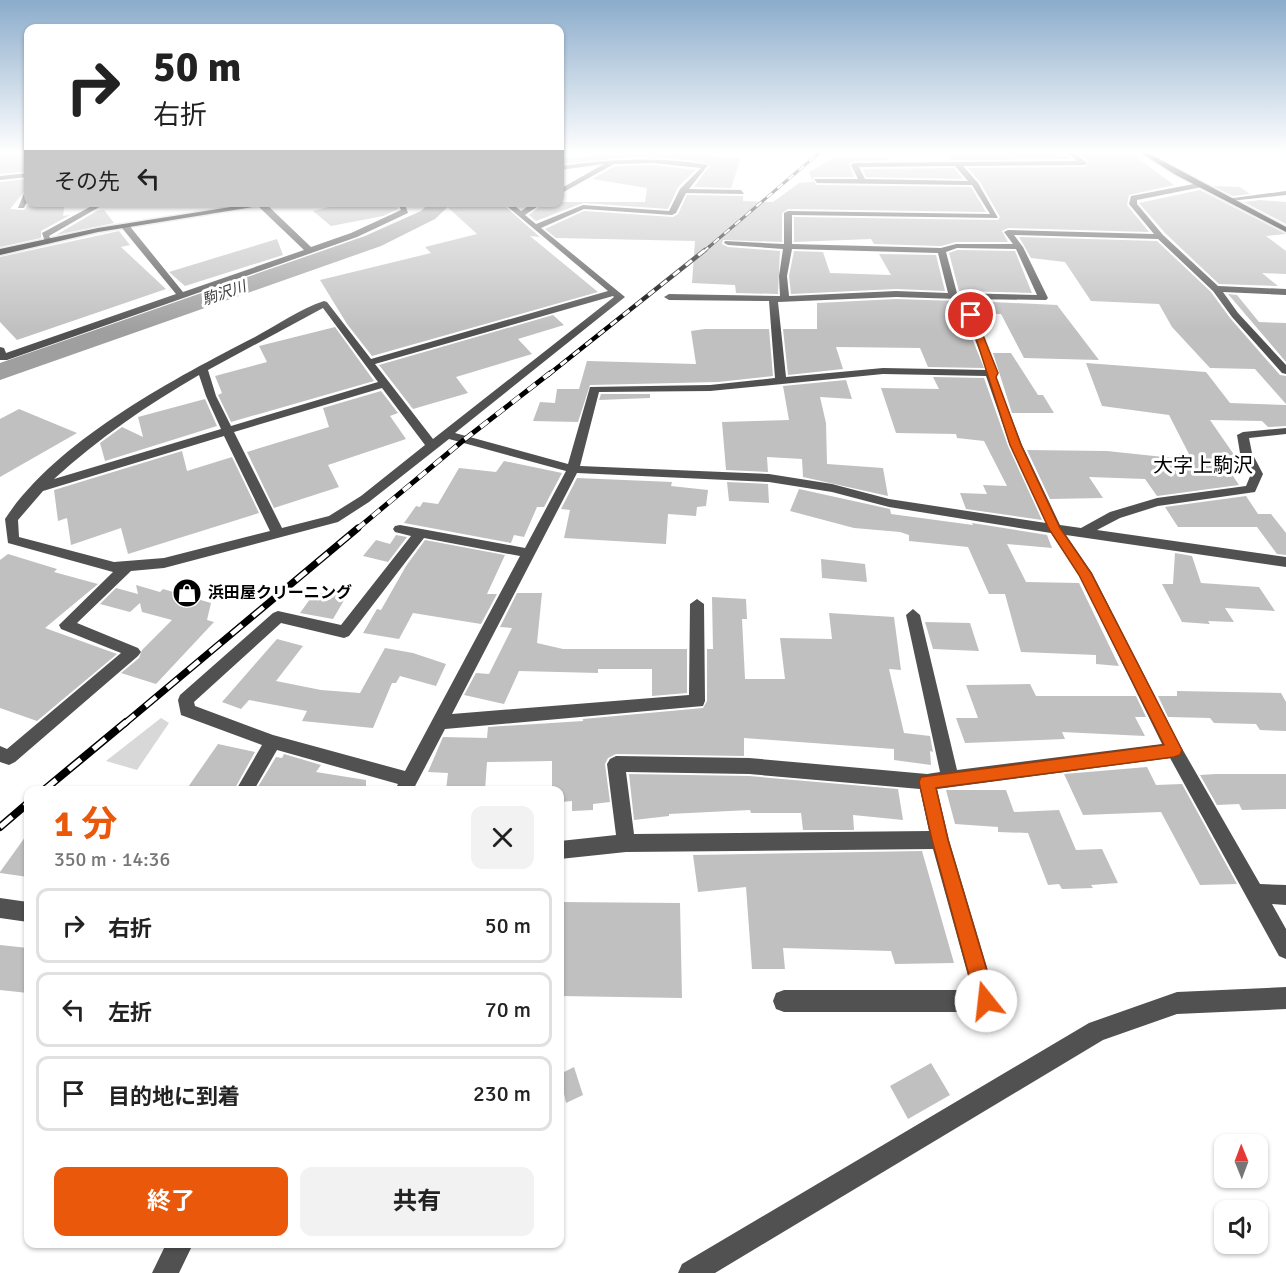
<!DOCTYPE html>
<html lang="ja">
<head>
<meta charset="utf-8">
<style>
  body { margin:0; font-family:Signika,"Noto Sans JP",sans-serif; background:#f2f2f2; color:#222; height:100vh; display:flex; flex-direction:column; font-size:22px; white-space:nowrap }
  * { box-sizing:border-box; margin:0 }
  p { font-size:20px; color:#767676 }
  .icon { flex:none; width:33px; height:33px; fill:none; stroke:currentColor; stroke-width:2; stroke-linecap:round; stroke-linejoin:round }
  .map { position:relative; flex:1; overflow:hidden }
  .side { position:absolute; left:24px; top:786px; width:540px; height:462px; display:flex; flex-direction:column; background:#fff; border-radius:12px; box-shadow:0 2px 4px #0004 }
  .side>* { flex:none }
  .top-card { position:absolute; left:24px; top:24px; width:540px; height:183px; border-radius:12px; box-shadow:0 2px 4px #0004; background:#fff; color:#222; overflow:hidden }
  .needle { width:39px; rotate:359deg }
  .fabs { position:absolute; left:1214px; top:1134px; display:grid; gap:12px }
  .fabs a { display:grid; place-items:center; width:54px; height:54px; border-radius:12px; background:#fff; box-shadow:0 2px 4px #0004; font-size:30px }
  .pin { position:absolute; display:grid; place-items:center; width:51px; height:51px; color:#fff; margin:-26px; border:3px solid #fff; border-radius:50%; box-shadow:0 2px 6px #0007 }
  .me { position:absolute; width:66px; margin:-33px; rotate:344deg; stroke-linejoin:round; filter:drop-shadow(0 0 4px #0008) }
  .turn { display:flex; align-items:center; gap:21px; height:126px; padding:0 30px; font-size:27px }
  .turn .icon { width:78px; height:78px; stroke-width:2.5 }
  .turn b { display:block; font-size:42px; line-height:51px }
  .then { display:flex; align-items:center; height:57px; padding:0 30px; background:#0003; gap:12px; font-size:22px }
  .round { display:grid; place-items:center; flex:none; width:63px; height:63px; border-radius:12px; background:#f2f2f2 }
  .summary { display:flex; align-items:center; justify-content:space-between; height:102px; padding:0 30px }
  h1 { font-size:36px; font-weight:700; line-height:45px; color:#ea580c }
  .cta { display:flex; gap:12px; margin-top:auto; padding:12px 30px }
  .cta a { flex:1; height:69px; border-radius:12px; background:#ea580c; color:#fff; font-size:24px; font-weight:700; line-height:69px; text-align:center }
  .cta a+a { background:#f2f2f2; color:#222 }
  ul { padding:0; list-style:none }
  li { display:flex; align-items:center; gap:18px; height:75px; margin:0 12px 9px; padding:0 18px; border:3px solid #e0e0e0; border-radius:12px }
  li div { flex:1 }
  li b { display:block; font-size:22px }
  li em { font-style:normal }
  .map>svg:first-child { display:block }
</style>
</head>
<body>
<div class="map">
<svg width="1286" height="1273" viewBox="0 0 1286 1273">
  <rect width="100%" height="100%" fill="#fff"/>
  <path fill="#d8d8d8" d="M161,718L169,723L137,770L106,761Z"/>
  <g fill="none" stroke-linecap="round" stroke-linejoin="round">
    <path fill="#9f9f9f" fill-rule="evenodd" d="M430,202H453L435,219L381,246L0,380V363L365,236L421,211Z"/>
  </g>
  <path fill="#c0c0c0" d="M0,153H28V171L0,174Z
    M615,153H680L741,158L731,188L694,187L710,165L690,160L634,157L560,164V159Z
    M1020,153L1066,154L1071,159L951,160L947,154Z
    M1079,153H1131L1174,185L1129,195L1127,205L1149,232L1008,228L1002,231L1008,242H956L941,246L874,244L871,239L794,242V217L998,220L1000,217L980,182L968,168L1085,167L1088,161Z
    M834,158H887L889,160L854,161L849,164L854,177H814L812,180L809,172Z
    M653,165L696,170L678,187L668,209L583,203L536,221L529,215L546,202H645L647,188L592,179L615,166Z
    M954,168L963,179L866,177L863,169Z
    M28,179L23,187H28L10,209L24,210L27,206L65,202L63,216L70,215L41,231V238L0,247V182Z
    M812,180L817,185L971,187L986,212L788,209L782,213V242L723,240L722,244L728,247L780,251L778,294L736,293L735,285L692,283L695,241L556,238L545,229L584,211L673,217L678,214L687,195L743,196V201L773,202L799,183L813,182Z
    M1213,186L1240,187L1250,194L1233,196Z
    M1200,190L1286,234L1266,236L1286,251V274L1262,273L1278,286L1219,284L1165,233L1139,203Z
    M1260,200L1286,202V224L1244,202Z
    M349,202H395L398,209L383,216L331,226L313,211Z
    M442,202H500L540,237L530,236L598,292L372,356L347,324L320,280L431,253L425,247L477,234Z
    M104,210L114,223L56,235L97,211Z
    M119,231L130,245L121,247L166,289L17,340L0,322V257Z
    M1019,237L1157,241L1211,292L1230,318L1280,375L1286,376V404L1255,369L1210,368L1172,327L1159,304L1091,301L1065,262L1031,258Z
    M277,239L283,255L185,286L169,272Z
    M957,250L1015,251L1032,293L959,291L949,253Z
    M794,251L823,252L830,273L891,275L879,254L936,255L945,291L896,289L791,294L789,276Z
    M1228,294L1237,295L1259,322L1286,323V362Z
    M896,299L957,301L984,368L928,367L920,348L836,347L843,369L788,375L783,329H817V303Z
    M972,301L1057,305L1099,360L1024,358L1001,314H977Z
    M553,315L564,325L518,339L532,354L456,377L468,393L413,409L379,365Z
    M335,327L374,381L231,422L218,395L222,393L215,376L267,362L259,346Z
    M705,329H769L773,376L718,382L590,385L578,422L533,421L540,402L555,403L557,389H579L587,361L696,364L691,331Z
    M993,353H1011L1038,395H1043L1054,413H1012Z
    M1086,363L1206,372L1230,403L1286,405V426L1268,427L1262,421L1210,420L1237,459L1221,458L1239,485L1157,496L1145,479L1089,477L1103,498L1050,499L1027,450L1107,451L1192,460L1169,415L1102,406Z
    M933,377L984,378L1008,446L1042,520L966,509L960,493L987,494L983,485L1007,486L984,441L957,438L956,434L896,433L881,388L939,389Z
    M846,380L852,399L820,397L826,423L827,464L883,468L888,496L803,477L802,459L767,457L768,472L726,470L722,422L789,420L783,386Z
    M381,391L398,413L390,416L406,439L328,465L339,487L274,508L247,452L329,427L323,408Z
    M601,394H650V398L599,400Z
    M205,399L217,426L105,461L100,443L122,427L143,437L138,417Z
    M19,409L77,433L0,477V419Z
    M182,451L187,471L232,457L259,513L128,554L121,528L71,545L67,518L58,521L54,490Z
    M504,461L562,473L544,507H537L524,537L514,535L511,543L404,523L416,506L420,507L423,502L438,504L459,468L496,472Z
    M577,478L672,482L671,486L708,490L706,506L697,507L696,516L668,514L666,544L564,538L570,510L561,509Z
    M727,482L768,484L769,503L729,501Z
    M799,489L890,509L891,514L973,525L972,523L1047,535L1052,548L1007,544L1026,582L1079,583L1119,666L1096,664V655L1021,652L1005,594H989L968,547L909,541V535L900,532L854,528L790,511Z
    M1246,496L1258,514H1271L1286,533V555L1277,554L1257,527H1178L1165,507Z
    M396,535L407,537L388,562L363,556L376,540L390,544Z
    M425,540L505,555L487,594H497L481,624L413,613L399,639L363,633L377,609L381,610L406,566Z
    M1175,553L1192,556L1201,583L1259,587L1275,611L1225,608L1234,622L1208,621L1210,624L1182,622L1162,584H1173Z
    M8,554L57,569L54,572L98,584L45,628L117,654L37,721L0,708V560Z
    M821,559L865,564L867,582L822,578Z
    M136,585L160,592L163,589L211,603L207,620L214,622L156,684L121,673L139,658L142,650L172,620L142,612L140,603L130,612L100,604L116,588L138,594Z
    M315,592L346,597L333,619L300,613Z
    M517,593H542L537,643L563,649H687V693L652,696V669H598V673L519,671L504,704L464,695L476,673L489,674L512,628L500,627Z
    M712,597L746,599L747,619H742L745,679H785L780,638L832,639L829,613L894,617L901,670L889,669L904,733L930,736L933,752L930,751L931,765L894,760V749L744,738V756L616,754L608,758L605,764L610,802L593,804V810L572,811V801L560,802V790H552V761L487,762L485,790H446L448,773L428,772L443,737L487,738L488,727L583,721V719L703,708L707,701V649H713Z
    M925,622L970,623L979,651L933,649Z
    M277,639L303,646L276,681L321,690L360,693L385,648L413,653L446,664L436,686L400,676L396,683H392L373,728L302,721L307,711L249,700L241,709L222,702Z
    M1030,684L1036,696H1136L1146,717H1135L1145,736L1062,732L1065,739L965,743L956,718H978L966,685Z
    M1177,691L1281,693L1286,702V731L1260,730L1256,724L1214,723L1210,718L1168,717L1158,696H1177Z
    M218,744L255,752L234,790H186Z
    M284,754L321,765L316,772L366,780V790H256L276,757L282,758Z
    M1147,767L1156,785L1182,784L1237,884L1200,885L1161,812L1083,815L1064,774Z
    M629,774L749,776L898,789L903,820L853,815L854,830H803L801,813H751L750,810L669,814V816L634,820Z
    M1216,774H1286V809L1242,810L1239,804L1217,805L1200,775Z
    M946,790H1006L1014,812L1059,810L1076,850L1102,849L1118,883L1091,885L1093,888L1062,889L1059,884L1048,885L1028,833L998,832V827L955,824Z
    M28,833V877L0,873V872Z
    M922,851L954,963L895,964L891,951L783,948L785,969H752L746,887L698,892L693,855Z
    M560,902L680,903L682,998L560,996Z
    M0,945L28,948V993L0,990Z
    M931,1063L950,1095L908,1119L890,1086Z
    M574,1067L583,1095L566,1103L560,1074Z"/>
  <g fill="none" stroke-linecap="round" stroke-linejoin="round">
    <g stroke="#dbdbdb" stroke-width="3">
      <path id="major" d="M1141,153H1148L1271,219L1286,227V232L1176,175Z
        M263,202H284L98,232L0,255V249L98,228Z"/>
    </g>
    <path fill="#515151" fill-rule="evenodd" d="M1068,153H1075L1087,163L1084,165L963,166L978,183L998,218L792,215V244L941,248L956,244H1013L1004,232L1008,230L1154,234L1129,204L1131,196L1199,183L1202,187L1137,200V204L1163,235L1218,286L1286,289V295L1223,292L1238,313L1286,365V374L1282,373L1232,317L1213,291L1158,239L1014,235L1023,247L1048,298L1046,300L969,299L998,373L996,377L1022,445L1060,525L1081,528L1110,512L1157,498L1246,486L1251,474L1240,453L1237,435L1243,432L1286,428V434L1249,438L1252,453L1263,474L1255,492L1158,506L1120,518L1097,530L1286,557V567L1066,535L1092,573L1180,745L1260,884L1286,885V905L1272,904L1286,929V959L1279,956L1170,758L937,789L949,840L997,1001L994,1009L986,1012H784L776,1009L773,1001L776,993L784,990H972L933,849L626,852L560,859V841L616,835L607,764L610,759L616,756L749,758L927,774L940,772L906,615L913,609L920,615L957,770L1162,744L1079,575L1051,533L889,507L832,492L769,482L577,473L452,714L689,695L690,604L697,599L704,604L705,701L703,706L445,729L413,790H395L398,784L277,750L254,790H236L262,745L181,715L178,700L180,695L273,613L278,611L341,625L411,536L395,532L393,529L395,526L400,525L525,548L566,471L449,439L369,502L338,522L164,568L131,571L77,623L138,648L141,652L138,656L15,762L9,765L0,762V746L7,749L121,653L61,629L59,625L113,572L8,543L5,519C56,441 173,379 255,337C277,325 300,309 324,301L327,302L371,359L608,291L502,202H510L521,211L535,202H544L525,215L536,224L583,205L669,211L680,189L701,168L653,163L614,164L560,194V189L604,164L560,170V166C609,159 659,156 708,165L689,189L741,190L744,194L686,193L676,213L672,215L584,209L541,228L625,297L455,433L568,464L590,387L710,385L775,378L769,301L669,300L664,297L669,294L780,296L779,276L783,249L728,245L724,243L725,241L784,244V213L788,211L990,214L972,185L817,183L814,179H858L851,165L854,163L1077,161ZM955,166L968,181L865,179L859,167ZM957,248L1016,249L1037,295L957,293L946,252ZM792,249L938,253L948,293L896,291L789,296L787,276ZM613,296L614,297L433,439L375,364ZM896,297L959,299L987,370L883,368L786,377L778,302ZM323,308L378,382L231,426L216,396L208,370ZM883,374L986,376L1010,445L1046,523L889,499L832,484L769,474L580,466L599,392L710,391ZM199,375L206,396L221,429L54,479C99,438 147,405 199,375ZM382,388L425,445L361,496L329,516L282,528L234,432ZM224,436L270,531L164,558L114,562L19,537L18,520L43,491ZM424,538L520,556L405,771L273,735L195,706L194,702L281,623L344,638L349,636ZM626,772L749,774L920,789L929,831L634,834Z
      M28,173V177L0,180V176Z
      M25,191H28V199L24,208H18Z
      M1286,191V195L1230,201L1226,199Z
      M99,202H108L49,236L53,242L46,244L42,233Z
      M397,202H404L408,213L357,237L7,360H0V347L4,348L6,353L176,294L122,228V224H128L183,292L304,250L259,207V203H265L311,247L351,233L401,210Z
      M0,898L28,902V922L0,918Z
      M1286,987V1009L1177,1014L1103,1040L715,1273H678L682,1264L1089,1023L1177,992Z
      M166,1244H193L179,1273H152Z"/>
    <use href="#major" fill="#000" fill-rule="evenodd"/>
    <g stroke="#000" stroke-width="3">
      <path id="rail-far4" d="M703,252L819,153"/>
    </g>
    <g stroke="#000" stroke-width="4.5">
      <path id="rail-far3" d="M548,375L705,250"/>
    </g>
    <g stroke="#000" stroke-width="5">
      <path id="rail-far2" d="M357,529L465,439L550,373"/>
    </g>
    <g stroke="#000" stroke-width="7">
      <path id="rail-far1" d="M124,724L358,528"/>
    </g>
    <g stroke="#000" stroke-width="8">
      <path id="rail" d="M44,790L126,722
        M0,827L28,803"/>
    </g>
    <use href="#rail-far4" stroke="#fff" stroke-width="2" stroke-dasharray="7" stroke-linecap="butt"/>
    <use href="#rail-far3" stroke="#fff" stroke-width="3" stroke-dasharray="8" stroke-linecap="butt"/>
    <use href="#rail-far2" stroke="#fff" stroke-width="4" stroke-dasharray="10" stroke-linecap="butt"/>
    <use href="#rail-far1" stroke="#fff" stroke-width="4.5" stroke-dasharray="14" stroke-linecap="butt"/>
    <use href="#rail" stroke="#fff" stroke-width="5" stroke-dasharray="16" stroke-linecap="butt"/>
  </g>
  <linearGradient id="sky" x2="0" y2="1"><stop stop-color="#8baccb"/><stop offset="0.46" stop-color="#fff"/><stop offset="1" stop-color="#fff" stop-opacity="0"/></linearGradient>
  <rect width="1286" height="331" fill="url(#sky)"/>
  <path fill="#ea580c" stroke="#983908" stroke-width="1.5" d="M968,313L975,315L998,373L996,377L1021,445L1060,528L1091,573L1182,750L1180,755L1174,757L936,788L948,840L996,1001L993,1008L986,1011L979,1008L976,1001L932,840L919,782L921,777L1164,745L1079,575L1049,529L1010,445Z"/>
  <defs>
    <g id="shop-disc" transform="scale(1.5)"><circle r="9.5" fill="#000" stroke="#fff"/><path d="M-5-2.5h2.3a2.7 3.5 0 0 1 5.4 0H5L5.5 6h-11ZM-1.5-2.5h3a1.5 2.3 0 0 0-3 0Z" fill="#fff"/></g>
  </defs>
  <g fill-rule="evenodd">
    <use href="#shop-disc" x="187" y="593"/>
  </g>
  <g text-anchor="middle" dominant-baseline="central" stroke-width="6" stroke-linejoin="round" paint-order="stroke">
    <g font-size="15" font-style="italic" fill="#404040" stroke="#fff">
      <text transform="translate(224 293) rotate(-19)">駒沢川</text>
    </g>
    <g font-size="16" font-weight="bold" fill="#000" stroke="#fff" text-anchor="start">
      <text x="208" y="593">浜田屋クリーニング</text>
    </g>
    <g font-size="20" fill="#000" stroke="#fff">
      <text x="1203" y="465">大字上駒沢</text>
    </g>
  </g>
</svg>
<div class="fabs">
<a><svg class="needle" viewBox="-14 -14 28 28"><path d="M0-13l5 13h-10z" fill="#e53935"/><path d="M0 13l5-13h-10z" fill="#767676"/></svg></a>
<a><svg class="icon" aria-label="sound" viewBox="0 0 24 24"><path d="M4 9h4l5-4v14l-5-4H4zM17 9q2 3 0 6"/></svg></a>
</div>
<div class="pin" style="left:971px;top:315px;background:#d93025"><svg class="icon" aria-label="arrive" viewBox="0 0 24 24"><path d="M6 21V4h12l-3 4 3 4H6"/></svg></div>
<svg class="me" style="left:986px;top:1001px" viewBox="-20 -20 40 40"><circle r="19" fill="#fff"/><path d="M0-13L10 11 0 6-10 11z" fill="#ea580c"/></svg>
<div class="top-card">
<div class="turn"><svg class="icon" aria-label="right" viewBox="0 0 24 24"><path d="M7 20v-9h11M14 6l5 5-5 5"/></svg><div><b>50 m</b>右折</div></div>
<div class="then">その先<svg class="icon" aria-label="left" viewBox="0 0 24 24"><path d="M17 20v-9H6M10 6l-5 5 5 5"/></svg></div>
</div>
<section class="side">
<div class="summary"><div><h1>1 分</h1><p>350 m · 14:36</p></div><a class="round"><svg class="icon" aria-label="close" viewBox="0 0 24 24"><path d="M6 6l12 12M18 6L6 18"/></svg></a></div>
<ul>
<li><svg class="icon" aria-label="right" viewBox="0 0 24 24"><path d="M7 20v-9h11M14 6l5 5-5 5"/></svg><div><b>右折</b></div><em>50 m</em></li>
<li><svg class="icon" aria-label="left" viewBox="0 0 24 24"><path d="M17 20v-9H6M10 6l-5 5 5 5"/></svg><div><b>左折</b></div><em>70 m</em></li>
<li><svg class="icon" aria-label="arrive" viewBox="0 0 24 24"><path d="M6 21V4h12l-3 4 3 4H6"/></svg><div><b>目的地に到着</b></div><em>230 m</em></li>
</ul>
<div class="cta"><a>終了</a><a>共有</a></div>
</section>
</div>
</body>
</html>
